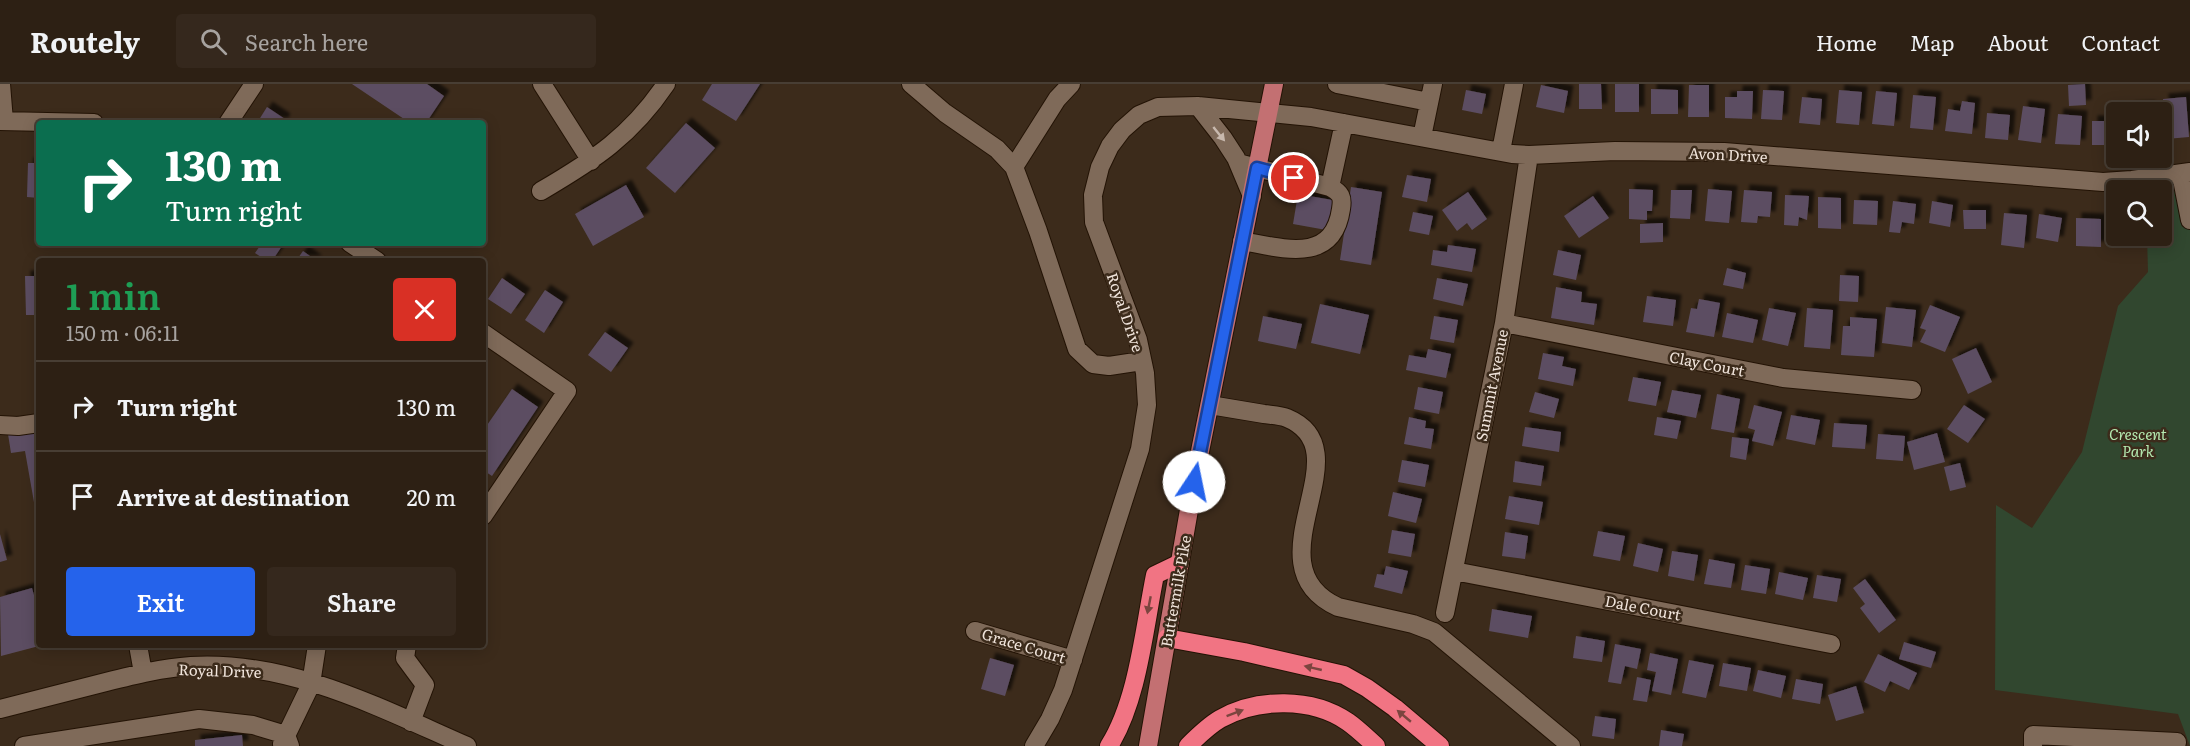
<!DOCTYPE html>
<html lang="en">
<head>
<meta charset="utf-8">
<style>
  body { margin:0; font-family:Literata,serif; background:#35281d; color:#f1f3f6; height:100vh; display:flex; flex-direction:column; font-size:22px; white-space:nowrap }
  * { box-sizing:border-box; margin:0 }
  p { font-size:20px; color:#a7a3a0 }
  .icon { flex:none; width:33px; height:33px; fill:none; stroke:currentColor; stroke-width:2; stroke-linecap:round; stroke-linejoin:round }
  .map { position:relative; flex:1; overflow:hidden }
  .details { position:absolute; left:36px; top:174px; width:450px; height:390px; display:flex; flex-direction:column; background:#2d2014; border-radius:6px; box-shadow:0 3px 15px #0003,0 0 0 2px #483e34 }
  .details>* { flex:none }
  .top-card { position:absolute; left:36px; top:36px; width:450px; height:126px; border-radius:6px; box-shadow:0 3px 15px #0003,0 0 0 2px #483e34; background:#0b6e4f; color:#fff; overflow:hidden }
  .controls { position:absolute; left:2106px; top:18px; display:grid; gap:12px }
  .controls a { display:grid; place-items:center; width:66px; height:66px; border-radius:6px; background:#2d2014; box-shadow:0 3px 15px #0003,0 0 0 2px #483e34; font-size:30px }
  .pin { position:absolute; display:grid; place-items:center; width:51px; height:51px; color:#fff; margin:-26px; border:3px solid #fff; border-radius:50%; box-shadow:0 2px 6px #0007 }
  .me { position:absolute; width:66px; margin:-33px; rotate:11deg; stroke-linejoin:round; filter:drop-shadow(0 0 4px #0008) }
  .turn { display:flex; align-items:center; gap:21px; height:126px; padding:0 30px; font-size:27px }
  .turn .icon { width:78px; height:78px; stroke-width:2.5 }
  .turn b { display:block; font-size:42px; line-height:51px }
  .round { display:grid; place-items:center; flex:none; width:63px; height:63px; border-radius:6px; background:#35281d }
  .summary { display:flex; align-items:center; justify-content:space-between; height:102px; padding:0 30px }
  h1 { font-size:36px; font-weight:600; line-height:45px; color:#1e9e55 }
  .primary-button { display:flex; gap:12px; margin-top:auto; padding:12px 30px }
  .primary-button a { flex:1; height:69px; border-radius:6px; background:#2563eb; color:#fff; font-size:24px; font-weight:600; line-height:69px; text-align:center }
  .primary-button a+a { background:#35281d; color:#f1f3f6 }
  ul { padding:0; list-style:none }
  li { display:flex; align-items:center; gap:18px; height:90px; padding:0 30px; border-top:2px solid #483e34 }
  li div { flex:1 }
  li b { display:block; font-size:22px }
  li em { font-style:normal }
  header { display:flex; align-items:center; gap:36px; box-sizing:border-box; height:84px; padding:0 30px; background:#2d2014; border-bottom:2px solid #483e34 }
  header strong { font-size:28px }
  nav { display:flex; gap:33px; margin-inline-start:auto; font-size:21px }
  .search { width:420px; height:54px; background:#35281d; display:flex; align-items:center; gap:15px; box-sizing:border-box; padding:0 21px; border-radius:6px; color:#a7a3a0; font-size:22px }
  .map>svg:first-child { display:block }
</style>
</head>
<body>
<header>
<strong>Routely</strong>
<div class="search"><svg class="icon" aria-label="search" viewBox="0 0 24 24"><circle cx="10" cy="10" r="6"/><path d="M15 15l6 6"/></svg>Search here</div>
<nav><a>Home</a><a>Map</a><a>About</a><a>Contact</a></nav>
</header>
<div class="map">
<svg width="2190" height="662" viewBox="0 0 2190 662">
  <defs>
    <filter id="shadow"><feDropShadow dx="5.5" dy="-5.5" stdDeviation="1.5" flood-color="#0009"/></filter>
  </defs>
  <rect width="100%" height="100%" fill="#3c2b1b"/>
  <path fill="#31472f" d="M2190,88V662L2178,630L1995,606L1996,421L2032,444L2082,368L2118,222L2148,188L2147,152H2162V106H2146V94Z"/>
  <path fill="#5c4e62" filter="url(#shadow)" d="M352,0H427L444,12L426,39H410Z
    M712,0H760L736,37L702,16Z
    M1579,0H1601L1602,25H1579Z
    M1615,0H1639V28H1615Z
    M2085,0L2086,21L2069,22L2068,1Z
    M1541,1L1568,7L1564,29L1536,23Z
    M1689,1H1709V33H1688Z
    M1651,5L1678,6V30H1651Z
    M1466,6L1486,10L1482,30L1462,26Z
    M1763,6L1784,7L1782,36L1761,35Z
    M1839,6L1862,8L1859,41L1836,39Z
    M1737,7H1753L1752,35L1725,34V13H1737Z
    M1876,7L1897,9L1894,42L1872,40Z
    M1913,11L1936,13L1933,46L1910,44Z
    M1802,13L1822,15L1820,41L1799,39Z
    M2186,13L2189,53L2166,55L2163,15Z
    M1962,17L1975,19L1972,50L1945,47L1948,25L1960,27Z
    M2023,22L2045,25L2041,59L2018,56Z
    M2150,22V28H2129V23Z
    M267,23L285,35L283,39H257Z
    M1987,29L2010,31L2008,56L1985,54Z
    M2058,30L2082,32L2080,61L2055,60Z
    M2092,37H2115V61H2092Z
    M686,39L715,64L675,109L646,84Z
    M28,79H39V114L27,113Z
    M1407,91L1431,95L1427,118L1402,113Z
    M626,101L644,133L593,162L575,130Z
    M1351,103L1382,108L1371,181L1340,176Z
    M1629,105L1653,106L1652,127H1647V136L1629,135Z
    M1708,105L1732,107L1729,139L1705,137Z
    M1671,106H1692L1690,135L1670,134Z
    M1744,106L1772,108L1770,133L1758,132L1757,139L1741,138Z
    M1468,108L1487,135L1472,146L1467,139L1457,147L1442,126Z
    M1298,110L1338,117L1332,147L1293,140Z
    M1785,111L1809,112L1807,136L1799,133L1798,142L1784,141Z
    M1593,112L1609,134L1579,154L1564,132Z
    M1818,113L1841,114V145L1818,144Z
    M1854,116L1878,117L1877,141L1853,140Z
    M1893,117L1916,120L1914,140L1902,138L1900,149L1889,148Z
    M1932,117L1953,121L1950,143L1929,139Z
    M1963,126H1986V145H1964Z
    M1413,128L1433,132L1429,151L1409,147Z
    M2004,129L2027,131L2024,164L2001,161Z
    M2039,130L2062,134L2058,158L2036,154Z
    M2076,134L2101,135V163L2076,162Z
    M2111,134H2116V152H2136V155L2112,156Z
    M1663,139V158L1640,159V140Z
    M262,159H284L272,177H267L255,169Z
    M1448,161L1476,165L1472,188L1431,181L1433,166L1447,168Z
    M1558,166L1581,171L1576,196L1553,191Z
    M303,167L317,177H296Z
    M1727,184L1746,189L1743,205L1723,201Z
    M1840,191L1859,192L1858,218L1839,217Z
    M25,192H39V231H26Z
    M502,194L525,210L511,230L488,215Z
    M1437,194L1468,200L1463,222L1433,215Z
    M1556,203L1582,208L1581,218L1597,220L1594,241L1551,234Z
    M545,206L563,218L544,249L525,236Z
    M1647,212L1676,216L1673,242L1643,238Z
    M1699,215L1720,219L1714,253L1686,248L1691,224L1697,225Z
    M1320,220L1369,231L1360,270L1311,259Z
    M1930,221L1960,233L1945,268L1920,258L1926,246L1920,244Z
    M1886,223L1916,226L1912,263L1882,259Z
    M1769,224L1796,229L1788,262L1762,256Z
    M1807,224L1833,226L1830,265L1804,263Z
    M1727,229L1758,236L1753,259L1722,253Z
    M1263,232L1302,240L1296,265L1258,257Z
    M1434,232L1458,236L1454,259L1430,255Z
    M1850,233L1877,235L1874,273L1841,271L1843,242H1850Z
    M605,248L628,264L611,288L588,271Z
    M1976,264L1992,298L1968,310L1952,275Z
    M1428,265L1451,270L1446,294L1406,286L1409,271L1426,274Z
    M1543,269L1564,273L1562,282L1576,285L1573,302L1538,295Z
    M1633,293L1661,298L1656,322L1628,317Z
    M1418,303L1443,308L1439,330L1414,325Z
    M512,305L538,323L492,392L483,386V347Z
    M1672,306L1701,311L1696,334L1667,328Z
    M1535,308L1559,315L1554,334L1529,328Z
    M1717,310L1740,315L1734,349L1711,345Z
    M1754,321L1782,328L1773,362L1752,357L1755,346L1748,344Z
    M1964,321L1985,335L1968,359L1947,345Z
    M1791,331L1820,336L1815,361L1786,355Z
    M1409,333L1426,337L1425,344L1434,345L1431,365L1404,360Z
    M1657,333L1681,337L1677,355L1654,351Z
    M1834,339L1867,341L1865,365L1832,363Z
    M1525,343L1561,348L1559,368L1522,362Z
    M39,344V441H38L25,367L11,369L8,350Z
    M1937,349L1945,378L1914,386L1907,358Z
    M1878,350L1905,352L1903,377L1876,375Z
    M1732,353L1749,355L1746,376L1730,373Z
    M1402,376L1429,381L1425,403L1398,398Z
    M1515,377L1544,382L1541,402L1513,398Z
    M1960,379L1966,403L1950,407L1944,383Z
    M1393,408L1422,415L1416,439L1388,432Z
    M1509,412L1543,418L1539,441L1505,435Z
    M1392,446L1415,450L1411,473L1388,469Z
    M1598,447L1625,452L1620,477L1593,472Z
    M1505,448L1528,452L1525,475L1502,472Z
    M0,450L7,476L0,478Z
    M1638,459L1663,465L1658,488L1633,482Z
    M1672,467L1698,471L1694,497L1668,492Z
    M1709,475L1735,480L1731,504L1704,500Z
    M1745,481L1770,485L1766,510L1741,506Z
    M1386,482L1408,487L1402,510L1374,503L1377,490L1384,491Z
    M1779,488L1808,494L1803,516L1775,510Z
    M1817,491L1841,495L1837,518L1813,514Z
    M1865,495L1896,536L1879,549L1860,524L1865,520L1853,504Z
    M32,504L37,522L39,521V562L1,572L0,513Z
    M1492,525L1532,532L1528,554L1489,547Z
    M1576,552L1605,557L1602,578L1573,574Z
    M1904,558L1936,568L1931,584L1899,575Z
    M1615,560L1641,565L1637,585L1625,582L1621,600L1608,598Z
    M1650,569L1678,575L1671,611L1652,607L1656,588L1647,586Z
    M1878,570L1917,589L1909,606L1890,597L1885,608L1864,598Z
    M990,574L1014,581L1005,612L981,605Z
    M1689,576L1714,581L1706,614L1682,609Z
    M1723,579L1751,584L1747,607L1719,602Z
    M1758,586L1786,592L1781,614L1753,607Z
    M1637,593L1651,596L1647,618L1633,616Z
    M1796,595L1823,600L1820,620L1792,615Z
    M1856,602L1864,629L1836,637L1828,611Z
    M1595,632L1616,635L1614,655L1592,652Z
    M1661,646L1684,650L1682,662H1659Z
    M242,651L243,662H195V656Z"/>
  <g fill="none" stroke-linecap="round" stroke-linejoin="round">
    <g stroke="#231305" stroke-width="20">
      <path id="minor" d="M1,0L4,37
        M542,0L591,77
        M911,0L945,29L997,65L1014,83
        M1071,0L1057,15L1014,83L1038,147L1077,265L1093,280L1109,282L1142,277
        M1337,0L1429,18
        M1198,22L1223,54L1236,74L1252,112
        M0,37L94,39
        M228,39L254,0
        M1422,53L1433,0
        M1501,67L1514,0
        M1238,79L1330,103C1341,109 1343,113 1341,125C1333,181 1282,164 1242,157
        M2181,90L2190,136
        M1330,103L1344,39
        M541,107C594,76 631,52 666,0
        M350,159L377,177
        M1504,239L1783,294L1912,306
        M483,249L567,307L483,432
        M1210,321C1228,324 1246,327 1264,330C1271,331 1280,331 1287,334C1367,367 1246,481 1338,523L1413,540L1434,548L1571,662
        M0,341L18,342L39,339
        M1454,487L1831,560
        M1445,529L1504,239L1529,71
        M975,547L1073,576
        M138,561L143,589
        M407,561L405,574L425,601L411,638
        M0,625C35,616 71,607 106,598C134,591 162,584 191,582C289,576 380,624 467,662
        M282,660L311,600L317,561
        M24,662L199,635L253,641L286,651L290,662
        M1034,662L1050,635L1063,606L1140,365L1147,321L1145,289L1138,256L1094,138L1093,111L1100,83L1110,62L1122,46L1139,31L1158,23L1198,22L1311,33L1512,70L1529,71L1615,67L1724,68L2103,98L2132,96L2190,88
        M2033,662V651L2177,658L2176,662"/>
    </g>
    <g stroke="#231305" stroke-width="20">
      <path id="major" d="M1148,662L1194,397L1274,0"/>
    </g>
    <g stroke="#231305" stroke-width="20">
      <path id="highway" d="M1167,554L1244,568L1344,591L1367,604L1395,624L1440,662
        M1109,662C1138,616 1144,545 1155,491L1180,479
        M1188,662C1198,652 1208,642 1220,635C1257,614 1312,613 1348,638C1358,645 1367,654 1376,662"/>
    </g>
    <use href="#minor" stroke="#7f6a59" stroke-width="18"/>
    <use href="#major" stroke="#c37072" stroke-width="18"/>
    <use href="#highway" stroke="#f17483" stroke-width="18"/>
  </g>
  <defs><path id="oneway-solid" d="M-6-.8H1V-3.2L6.5 0L1 3.2V.8H-6Z" transform="scale(1.5)"/></defs>
  <use fill="#c8b9ae" href="#oneway-solid" transform="translate(1219 50) rotate(51)"/>
  <g fill="#7b453f">
    <use href="#oneway-solid" transform="translate(1149 521) rotate(101)"/>
    <use href="#oneway-solid" transform="translate(1313 584) rotate(-167)"/>
    <use href="#oneway-solid" transform="translate(1235 629) rotate(-21)"/>
    <use href="#oneway-solid" transform="translate(1404 632) rotate(-140)"/>
  </g>
  <g fill="none" stroke-linecap="round" stroke-linejoin="round">
    <g stroke="#184099" stroke-width="15">
      <path id="route" d="M1194,398L1257,84L1294,94"/>
    </g>
    <use href="#route" stroke="#2563eb" stroke-width="10"/>
  </g>
  <g text-anchor="middle" dominant-baseline="central" stroke-width="5" stroke-linejoin="round" paint-order="stroke">
    <g font-size="15" fill="#f0e4db" stroke="#3c2b1b">
      <text transform="translate(1728 70) rotate(3)">Avon Drive</text>
      <text transform="translate(1126 228) rotate(71)">Royal Drive</text>
      <text transform="translate(1707 279) rotate(11)">Clay Court</text>
      <text transform="translate(1491 301) rotate(-79)">Summit Avenue</text>
      <text transform="translate(1175 507) rotate(-80)">Buttermilk Pike</text>
      <text transform="translate(1643 523) rotate(11)">Dale Court</text>
      <text transform="translate(1024 561) rotate(17)">Grace Court</text>
      <text transform="translate(220 586) rotate(2)">Royal Drive</text>
    </g>
    <g font-size="15" font-style="italic" fill="#b4e9b0" stroke="#3c2b1b">
      <text x="2138" y="349">Crescent<tspan x="2138" dy="17">Park</tspan></text>
    </g>
  </g>
</svg>
<div class="controls">
<a><svg class="icon" aria-label="sound" viewBox="0 0 24 24"><path d="M4 9h4l5-4v14l-5-4H4zM17 9q2 3 0 6"/></svg></a>
<a><svg class="icon" aria-label="search" viewBox="0 0 24 24"><circle cx="10" cy="10" r="6"/><path d="M15 15l6 6"/></svg></a>
</div>
<div class="pin" style="left:1294px;top:94px;background:#d93025"><svg class="icon" aria-label="arrive" viewBox="0 0 24 24"><path d="M6 21V4h12l-3 4 3 4H6"/></svg></div>
<svg class="me" style="left:1194px;top:398px" viewBox="-20 -20 40 40"><circle r="19" fill="#fff"/><path d="M0-13L10 11 0 6-10 11z" fill="#2563eb"/></svg>
<div class="top-card">
<div class="turn"><svg class="icon" aria-label="right" viewBox="0 0 24 24"><path d="M7 20v-9h11M14 6l5 5-5 5"/></svg><div><b>130 m</b>Turn right</div></div>
</div>
<section class="details">
<div class="summary"><div><h1>1 min</h1><p>150 m · 06:11</p></div><a class="round" style="background:#d93025;color:#fff"><svg class="icon" aria-label="close" viewBox="0 0 24 24"><path d="M6 6l12 12M18 6L6 18"/></svg></a></div>
<ul>
<li><svg class="icon" aria-label="right" viewBox="0 0 24 24"><path d="M7 20v-9h11M14 6l5 5-5 5"/></svg><div><b>Turn right</b></div><em>130 m</em></li>
<li><svg class="icon" aria-label="arrive" viewBox="0 0 24 24"><path d="M6 21V4h12l-3 4 3 4H6"/></svg><div><b>Arrive at destination</b></div><em>20 m</em></li>
</ul>
<div class="primary-button"><a>Exit</a><a>Share</a></div>
</section>
</div>
</body>
</html>
